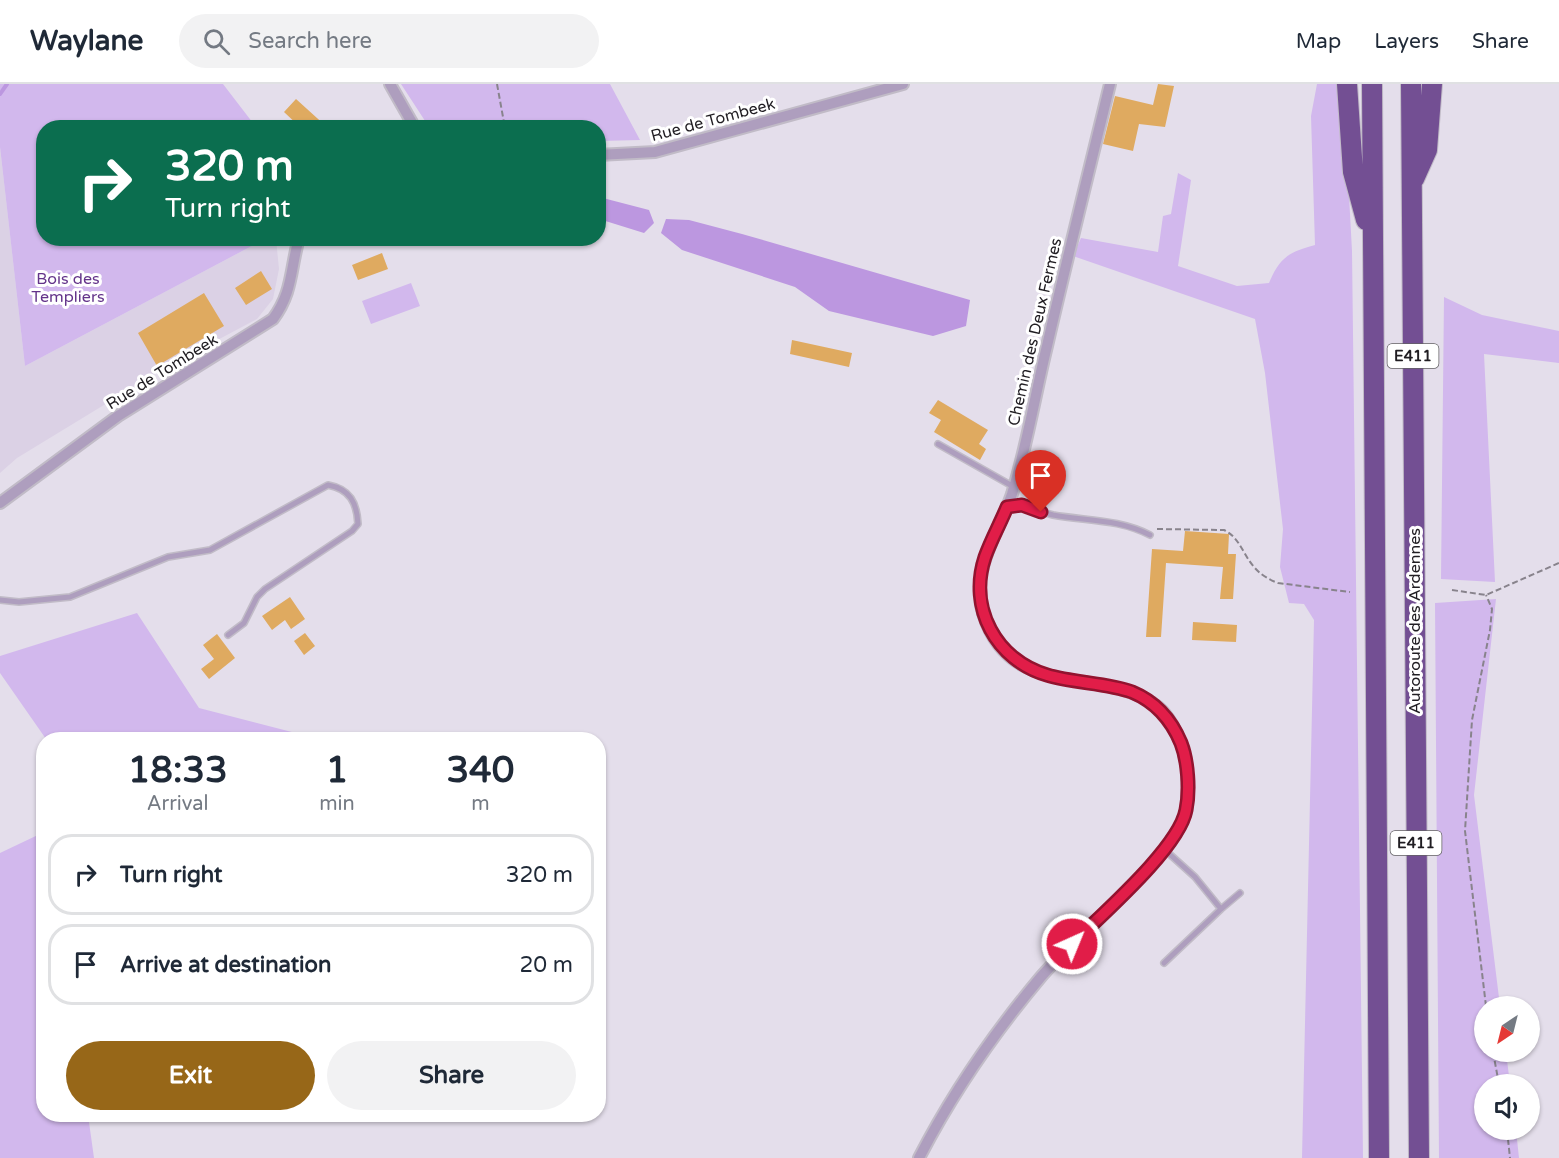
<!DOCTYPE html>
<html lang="en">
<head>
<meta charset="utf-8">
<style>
  body { margin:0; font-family:"Varela Round",sans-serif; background:#f2f2f3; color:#1f2937; height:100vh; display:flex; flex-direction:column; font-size:22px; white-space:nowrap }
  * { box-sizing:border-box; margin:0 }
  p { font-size:20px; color:#747a83 }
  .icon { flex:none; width:33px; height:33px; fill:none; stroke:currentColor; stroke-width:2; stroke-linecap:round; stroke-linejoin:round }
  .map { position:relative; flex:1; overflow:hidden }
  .details { position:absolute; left:36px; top:648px; width:570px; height:390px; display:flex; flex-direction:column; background:#fff; border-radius:24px; box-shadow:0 2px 4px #0004 }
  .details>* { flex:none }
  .banner { position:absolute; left:36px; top:36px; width:570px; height:126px; border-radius:24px; box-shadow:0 2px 4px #0004; background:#0b6e4f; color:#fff; overflow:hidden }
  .needle { width:39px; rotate:215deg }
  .buttons { position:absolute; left:1474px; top:912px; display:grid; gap:12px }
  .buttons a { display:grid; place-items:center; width:66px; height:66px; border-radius:50%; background:#fff; box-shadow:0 2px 4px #0004; font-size:30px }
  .pin { position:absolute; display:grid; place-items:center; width:51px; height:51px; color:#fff; margin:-62px -26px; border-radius:50% 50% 50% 0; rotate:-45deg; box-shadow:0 0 6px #0007 }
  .pin .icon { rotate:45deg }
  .me { position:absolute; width:66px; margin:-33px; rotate:44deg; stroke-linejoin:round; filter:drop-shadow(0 0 4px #0008) }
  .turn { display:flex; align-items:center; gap:21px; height:126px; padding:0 30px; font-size:27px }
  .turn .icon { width:78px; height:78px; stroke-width:2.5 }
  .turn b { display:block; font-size:42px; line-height:51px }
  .eta { display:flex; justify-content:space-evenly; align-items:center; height:102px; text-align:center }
  .eta b { font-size:36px; font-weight:800; line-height:42px }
  .action { display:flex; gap:12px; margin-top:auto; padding:12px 30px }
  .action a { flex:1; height:69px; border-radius:36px; background:#976718; color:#fff; font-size:24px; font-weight:800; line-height:69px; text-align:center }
  .action a+a { background:#f2f2f3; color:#1f2937 }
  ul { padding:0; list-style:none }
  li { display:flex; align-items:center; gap:18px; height:81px; margin:0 12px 9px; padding:0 18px; border:3px solid #e0e1e3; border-radius:24px }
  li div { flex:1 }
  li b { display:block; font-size:22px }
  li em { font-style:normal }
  header { display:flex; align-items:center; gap:36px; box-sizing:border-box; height:84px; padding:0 30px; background:#fff; border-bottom:2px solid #e0e1e3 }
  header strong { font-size:28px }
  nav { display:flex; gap:33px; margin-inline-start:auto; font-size:21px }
  .search { width:420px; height:54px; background:#f2f2f3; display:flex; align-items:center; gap:15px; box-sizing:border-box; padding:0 21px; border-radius:33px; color:#747a83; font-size:22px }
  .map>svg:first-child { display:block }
</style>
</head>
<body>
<header>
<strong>Waylane</strong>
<div class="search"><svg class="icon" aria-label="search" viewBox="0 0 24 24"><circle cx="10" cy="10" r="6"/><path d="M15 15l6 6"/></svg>Search here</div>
<nav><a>Map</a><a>Layers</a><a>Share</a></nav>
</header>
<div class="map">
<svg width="1559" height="1074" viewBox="0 0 1559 1074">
  <rect width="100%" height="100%" fill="#e4deeb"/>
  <path fill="#dbd1e5" d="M0,63L25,282L265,155H276L279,185L273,215L257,235L163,285L17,374L0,389Z"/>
  <path fill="#d2b8ed" d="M0,0H223L256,43L44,44V154L265,155L25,282L0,63Z
    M401,0H610L640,56L599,57L598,44L429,43Z
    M1317,0H1343L1352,167L1363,1074H1302L1314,536L1304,520L1289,519L1280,483L1283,445L1265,289L1255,235L1073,172L1081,154L1158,168L1163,132L1171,130L1178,89L1191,96L1178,182L1237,202L1269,199C1280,173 1289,168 1315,161L1311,32Z
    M411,199L420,222L371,240L362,217Z
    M1444,213L1482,231L1559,247V279L1484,270L1495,498L1441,495Z
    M1496,515L1474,711L1500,922H1485V968H1506L1510,1000H1485V1046H1516L1519,1074H1439L1435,519Z
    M137,529L199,624L319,655H46L0,589V572Z
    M40,750L44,751V968L39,985L43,988L44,1030L88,1031L94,1074H0V769Z"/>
  <path fill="#bc97e0" d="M599,113L649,126L654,139L644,149L599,135Z
    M666,135L689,136L742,150L970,216L966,242L933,252L829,227L795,203L682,166L661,149Z"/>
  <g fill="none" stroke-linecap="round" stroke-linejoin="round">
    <path stroke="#bc97e0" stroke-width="4" d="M0,10L7,0"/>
  </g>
  <path fill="#dfaa60" d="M1158,0L1174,2L1165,43L1139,40L1133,67L1103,60L1115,12L1153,21Z
    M296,15L328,44H301L284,28Z
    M382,169L388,185L358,196L352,181Z
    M261,187L272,205L246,221L235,204Z
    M204,209L224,242L157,282L138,249Z
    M792,256L852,269L849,283L790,270Z
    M938,316L988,346L979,360L986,365L980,376L934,348L941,336L929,329Z
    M1185,447L1229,450L1228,470H1236L1233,515H1220L1223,483L1166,479L1161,553H1146L1152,465L1183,467Z
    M290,513L305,535L291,545L285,536L272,546L262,532Z
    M1193,538L1237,541L1236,558L1192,556Z
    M305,549L315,562L304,571L294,557Z
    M217,550L235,574L209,595L201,585L214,575L203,561Z"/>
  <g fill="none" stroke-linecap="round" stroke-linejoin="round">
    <g stroke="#c1bbc7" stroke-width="8">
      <path id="lane" d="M938,360L1014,403
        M1007,423C1025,421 1036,427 1053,431C1087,437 1119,435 1150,451
        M0,516L19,518L70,513L168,473L210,466L328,401C350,405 357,419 358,440L352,447L265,505L257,513L244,539L228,551
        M1221,825L1240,809
        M1164,879L1221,825L1195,793L1165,766"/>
    </g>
    <g stroke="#c1bbc7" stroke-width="14">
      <path id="street" d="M390,0L415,44
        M598,71L655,68L903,0
        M0,419L118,332L273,235C293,208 290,186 299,154
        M919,1074C952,1010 994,949 1040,894C1073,854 1176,772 1186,727C1190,712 1187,676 1182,662C1176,647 1170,633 1158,623C1104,580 1010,620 983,529C970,486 999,448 1012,410C1027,362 1035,311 1047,262C1067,175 1089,87 1110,0"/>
    </g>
    <g stroke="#c1bbc7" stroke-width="22">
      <path id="highway" d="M1347,0L1353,88L1366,136
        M1372,0L1379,1074
        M1411,0L1419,1074
        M1414,95L1427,66L1432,0"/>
    </g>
    <path stroke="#88838c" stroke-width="2" stroke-dasharray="6 3" stroke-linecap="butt" d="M497,0L505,44
      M1157,445L1224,446C1247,457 1242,486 1278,499L1350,508
      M1452,506L1486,511L1559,479
      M1486,922L1465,747L1472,636L1490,546L1492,525L1486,511
      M1493,968L1499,1000
      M1507,1046L1510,1074"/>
    <use href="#lane" stroke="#ae9ebe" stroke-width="5"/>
    <use href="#street" stroke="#ae9ebe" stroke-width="10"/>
    <use href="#highway" stroke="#734f93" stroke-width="20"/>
  </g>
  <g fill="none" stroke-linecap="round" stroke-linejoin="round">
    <g stroke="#92132f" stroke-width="15">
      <path id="route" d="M1041,428L1022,421L1007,423C1000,440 991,456 985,473C968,524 996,576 1047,591C1073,599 1108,599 1132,608C1156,618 1171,635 1181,659C1188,677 1190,706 1186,726C1179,764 1101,831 1072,860"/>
    </g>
    <use href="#route" stroke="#e11d48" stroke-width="10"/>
  </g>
  <g text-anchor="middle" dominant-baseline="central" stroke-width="6" stroke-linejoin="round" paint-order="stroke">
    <g fill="#fff" stroke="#636164" stroke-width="1.5">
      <rect x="1387.5" y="260" width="51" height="24" rx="4.5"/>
      <rect x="1390.5" y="747" width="51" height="24" rx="4.5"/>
    </g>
    <g font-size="15" font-weight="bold" fill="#201d22">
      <text x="1413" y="272">E411</text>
      <text x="1416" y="759">E411</text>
    </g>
    <g font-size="16" fill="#201d22" stroke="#fff">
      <text transform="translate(713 36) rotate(-15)">Rue de Tombeek</text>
      <text transform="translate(1035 248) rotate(-77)">Chemin des Deux Fermes</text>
      <text transform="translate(162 288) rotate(-32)">Rue de Tombeek</text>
      <text transform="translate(1415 537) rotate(-90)">Autoroute des Ardennes</text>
    </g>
    <g font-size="16" fill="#64348a" stroke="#fff">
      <text x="68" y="195">Bois des<tspan x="68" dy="18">Templiers</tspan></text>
    </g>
  </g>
</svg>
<div class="buttons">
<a><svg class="needle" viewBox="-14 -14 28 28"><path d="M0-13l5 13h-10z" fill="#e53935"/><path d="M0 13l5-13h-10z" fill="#747a83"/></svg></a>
<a><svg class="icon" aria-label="sound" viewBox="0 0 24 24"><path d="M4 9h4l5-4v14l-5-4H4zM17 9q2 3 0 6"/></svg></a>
</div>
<div class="pin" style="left:1041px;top:428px;background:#d93025"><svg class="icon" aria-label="arrive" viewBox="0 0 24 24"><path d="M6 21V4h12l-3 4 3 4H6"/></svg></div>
<svg class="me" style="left:1072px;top:860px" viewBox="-20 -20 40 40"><circle r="17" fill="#e11d48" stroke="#fff" stroke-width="3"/><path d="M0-11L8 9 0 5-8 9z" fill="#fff"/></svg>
<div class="banner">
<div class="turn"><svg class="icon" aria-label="right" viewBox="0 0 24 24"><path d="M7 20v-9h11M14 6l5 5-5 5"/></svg><div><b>320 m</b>Turn right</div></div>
</div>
<section class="details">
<div class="eta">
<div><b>18:33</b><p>Arrival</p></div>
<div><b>1</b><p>min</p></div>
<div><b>340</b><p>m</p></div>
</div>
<ul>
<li><svg class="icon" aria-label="right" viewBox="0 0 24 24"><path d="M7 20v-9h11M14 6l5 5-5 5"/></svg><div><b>Turn right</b></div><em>320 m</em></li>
<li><svg class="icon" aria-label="arrive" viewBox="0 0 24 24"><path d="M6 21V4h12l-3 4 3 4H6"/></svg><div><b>Arrive at destination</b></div><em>20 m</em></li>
</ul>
<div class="action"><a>Exit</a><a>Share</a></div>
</section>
</div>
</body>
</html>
